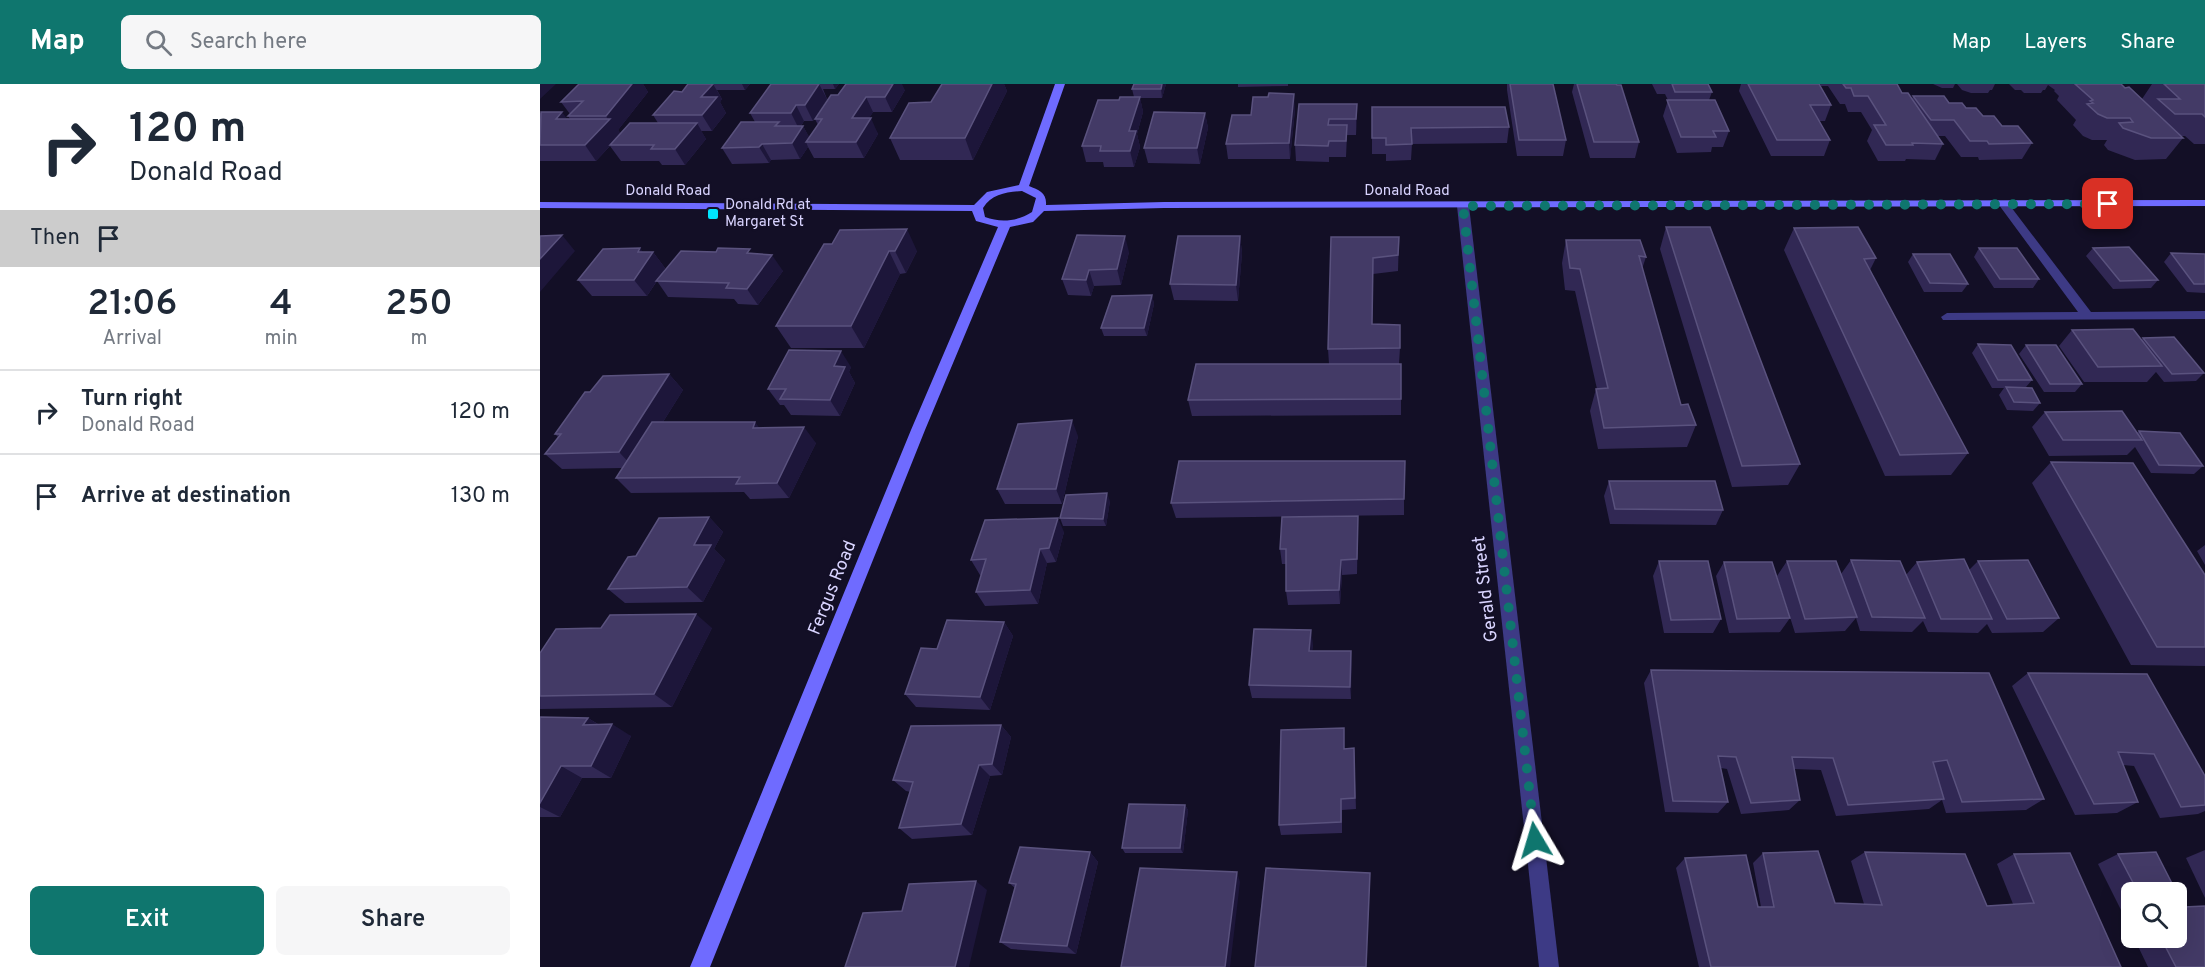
<!DOCTYPE html>
<html lang="en">
<head>
<meta charset="utf-8">
<style>
  body { margin:0; font-family:Overpass,sans-serif; background:#f6f6f7; color:#1f2937; height:100vh; display:flex; flex-direction:column; font-size:22px; white-space:nowrap }
  * { box-sizing:border-box; margin:0 }
  p { font-size:20px; color:#747a83 }
  .icon { flex:none; width:33px; height:33px; fill:none; stroke:currentColor; stroke-width:2; stroke-linecap:round; stroke-linejoin:round }
  .map { position:relative; flex:1; overflow:hidden }
  .details { display:flex; flex-direction:column; background:#fff; width:540px }
  .details>* { flex:none }
  .banner { background:#fff; color:#1f2937; overflow:hidden }
  .tools { position:absolute; left:1581px; top:798px; display:grid; gap:12px }
  .tools a { display:grid; place-items:center; width:66px; height:66px; border-radius:9px; background:#fff; box-shadow:0 6px 24px #0002; font-size:30px }
  .pin { position:absolute; display:grid; place-items:center; width:51px; height:51px; color:#fff; margin:-26px; border-radius:12px; box-shadow:0 3px 9px #0006 }
  .me { position:absolute; width:66px; margin:-33px; rotate:353deg; stroke-linejoin:round; filter:drop-shadow(0 0 4px #0008) }
  .turn { display:flex; align-items:center; gap:21px; height:126px; padding:0 30px; font-size:27px }
  .turn .icon { width:78px; height:78px; stroke-width:2.5 }
  .turn b { display:block; font-size:42px; line-height:51px }
  .then { display:flex; align-items:center; height:57px; padding:0 30px; background:#0003; gap:12px; font-size:22px }
  .eta { display:flex; justify-content:space-evenly; align-items:center; height:102px; text-align:center }
  .eta b { font-size:36px; font-weight:600; line-height:42px }
  .button { display:flex; gap:12px; margin-top:auto; padding:12px 30px }
  .button a { flex:1; height:69px; border-radius:9px; background:#0f766e; color:#fff; font-size:24px; font-weight:600; line-height:69px; text-align:center }
  .button a+a { background:#f6f6f7; color:#1f2937 }
  ul { padding:0; list-style:none }
  li { display:flex; align-items:center; gap:18px; height:84px; padding:0 30px; border-top:2px solid #e0e1e3 }
  li div { flex:1 }
  li b { display:block; font-size:22px }
  li em { font-style:normal }
  header { display:flex; align-items:center; gap:36px; box-sizing:border-box; height:84px; padding:0 30px; background:#0f766e; color:#fff }
  header strong { font-size:28px }
  nav { display:flex; gap:33px; margin-inline-start:auto; font-size:21px }
  .search { width:420px; height:54px; background:#f6f6f7; display:flex; align-items:center; gap:15px; box-sizing:border-box; padding:0 21px; border-radius:9px; color:#747a83; font-size:22px }
  main { display:flex; flex:1; min-height:0 }
  .map>svg:first-child { display:block }
</style>
</head>
<body>
<header>
<strong>Map</strong>
<div class="search"><svg class="icon" aria-label="search" viewBox="0 0 24 24"><circle cx="10" cy="10" r="6"/><path d="M15 15l6 6"/></svg>Search here</div>
<nav><a>Map</a><a>Layers</a><a>Share</a></nav>
</header>
<main>
<section class="details">
<div class="banner">
<div class="turn"><svg class="icon" aria-label="right" viewBox="0 0 24 24"><path d="M7 20v-9h11M14 6l5 5-5 5"/></svg><div><b>120 m</b>Donald Road</div></div>
<div class="then">Then<svg class="icon" aria-label="arrive" viewBox="0 0 24 24"><path d="M6 21V4h12l-3 4 3 4H6"/></svg></div>
</div>
<div class="eta">
<div><b>21:06</b><p>Arrival</p></div>
<div><b>4</b><p>min</p></div>
<div><b>250</b><p>m</p></div>
</div>
<ul>
<li><svg class="icon" aria-label="right" viewBox="0 0 24 24"><path d="M7 20v-9h11M14 6l5 5-5 5"/></svg><div><b>Turn right</b><p>Donald Road</p></div><em>120 m</em></li>
<li><svg class="icon" aria-label="arrive" viewBox="0 0 24 24"><path d="M6 21V4h12l-3 4 3 4H6"/></svg><div><b>Arrive at destination</b></div><em>130 m</em></li>
</ul>
<div class="button"><a>Exit</a><a>Share</a></div>
</section>
<div class="map">
<svg width="1665" height="883" viewBox="0 0 1665 883">
  <rect width="100%" height="100%" fill="#130f26"/>
  <g fill="none" stroke-linecap="round" stroke-linejoin="round">
    <path fill="#3d3a85" fill-rule="evenodd" d="M1464,118L1468,119L1551,228L1665,227V235L1403,236L1401,233L1407,229L1538,228L1459,121Z"/>
    <path fill="#3d3a85" fill-rule="evenodd" d="M923,119L929,122L1019,883H999L917,122Z"/>
    <path fill="#6f6bff" fill-rule="evenodd" d="M515,0H525L489,102C499,106 507,109 506,121L624,118L1665,116V122L624,124L504,127L493,138L470,143L385,346L170,883H150L371,346L458,143L436,137L432,127L0,124V118L434,121L447,108L479,101ZM482,107L496,114L492,128C478,137 461,139 445,133L443,124C452,110 466,108 482,107Z"/>
  </g>
  <path fill="#312854" d="M39,0H103L108,8L78,46L81,50L118,39L113,31L142,8L148,0H210L205,6H177L182,15L180,18L186,29L172,47H161L166,55L145,81H122L119,77H81L70,62L56,77H0V29L30,35L28,32L30,30L21,18Z
    M231,0H299L295,5H283L287,15L273,37H264L261,42H263L269,53L278,41L275,35L298,11L365,6L352,28H333L329,34L338,50L324,74H274L268,63L260,75L231,76L229,79L192,80L182,64L215,38L210,29Z
    M402,0H464L467,7L433,76H360L350,54L391,18Z
    M594,0H626L622,14H600L603,28L597,50L600,63L594,83H564L563,78H546L542,62L579,16L594,13L592,5Z
    M698,0H748V2L698,3Z
    M967,0H1013L1026,56L1023,72H977L967,6Z
    M1034,0H1076L1099,58L1095,74H1050L1032,8Z
    M1112,0H1168L1172,8L1169,16L1189,47L1183,63H1172L1171,68L1137,69L1123,32L1128,16L1125,10H1117Z
    M1201,0H1279L1291,21L1285,37H1279L1290,56L1284,72H1231L1199,7Z
    M1280,0H1357L1362,9L1372,15L1373,12L1409,19L1426,24L1462,42L1492,59L1482,75L1439,76L1438,73H1421L1405,52H1397L1403,60L1395,76L1366,75L1365,77H1338L1327,57L1332,46L1321,28H1308L1305,20H1300L1288,2H1281Z
    M1393,0H1415L1413,4H1402Z
    M1417,0H1455L1452,6H1450L1448,9H1431L1422,6Z
    M1469,0H1581L1612,25L1602,15L1612,0H1665V60H1654L1645,52H1641L1643,54L1626,75L1595,76L1568,66L1564,61L1567,56H1552L1543,52L1533,41L1536,36L1517,16L1519,12L1514,7L1515,6L1508,1L1505,6H1503L1501,9H1484L1481,6H1475Z
    M759,20H817L816,51H807L806,73H789V78L756,77L755,61Z
    M832,23L969,43L967,59L872,60L871,76L846,77V70H832Z
    M755,25L750,75H688L686,60L711,31Z
    M665,29L668,44L660,80L608,79L604,64Z
    M1126,143L1260,380L1248,401L1192,403L1120,165Z
    M1254,144L1336,174L1330,186L1428,369L1411,391L1345,392L1244,166Z
    M700,152L702,169L698,217L634,216L630,200Z
    M791,153H859L858,187L833,190L832,240L860,264L859,280L861,315V331L652,332L648,316L789,280L788,265Z
    M1026,156L1106,173L1102,185L1141,321L1156,341L1147,363L1058,365L1050,327L1056,305H1057L1035,207L1025,206L1022,179Z
    M284,160L377,167L366,189L360,190L324,264H251L236,242Z
    M1439,164L1499,195L1493,204H1454L1434,173Z
    M1553,164L1618,196L1611,204L1573,205L1546,172Z
    M103,168H113L125,184L120,192L213,170L243,187L218,221L198,220L194,215L128,213L117,197L107,212H52L38,196Z
    M589,168L581,201L554,202L551,212L528,211L522,195Z
    M1631,169L1665,170V209L1647,208L1624,178Z
    M1373,170L1428,200L1422,208H1384L1368,178Z
    M612,211L614,220L607,252H564L561,244Z
    M1532,246L1601,256L1603,254L1664,289L1656,297L1624,298L1616,288L1607,298H1544L1519,262Z
    M1438,260L1492,296L1486,303L1500,319L1493,327L1467,326L1459,311L1464,304H1452L1432,269Z
    M1486,261L1542,300L1535,308H1504L1479,270Z
    M311,283L309,288L315,299L300,332L251,331L244,321H240L228,305Z
    M129,290L143,306L123,338L219,344L276,359L249,414L210,415L204,408L91,409L76,394L82,384L22,385L5,370L18,353L15,350L50,308Z
    M1505,328L1597,349L1599,347L1663,382L1654,390L1611,389L1595,363L1587,371L1509,372L1492,343Z
    M538,352L522,420H465L457,405Z
    M1511,378L1665,491V582L1591,581L1492,399Z
    M1069,397L1183,426L1176,441L1070,440L1064,412Z
    M864,415V431L636,434L631,419Z
    M570,417L566,442H523L520,434Z
    M818,432L817,490L802,491L800,520L748,521L746,507V480H742L740,465Z
    M169,433L183,448L174,465L185,476L163,518L85,519L68,505L96,472Z
    M524,448L516,478L507,479L498,520L445,522L436,508L441,491H440L431,476Z
    M1665,461V481L1657,467Z
    M1311,476L1366,491L1377,478L1429,486L1438,477L1519,534L1503,548L1452,549L1447,540L1438,549L1388,548L1383,537L1372,548L1320,547L1316,534L1305,547L1255,549L1237,492L1247,477L1301,490Z
    M1119,477L1181,535L1173,549H1124L1113,492Z
    M1184,478L1250,534L1240,548L1189,549L1176,492Z
    M464,538L473,552L450,626L376,623L365,610Z
    M172,544L132,623L0,625V569Z
    M773,560L772,567H811V615L712,614L709,601Z
    M1111,586L1449,589L1504,715L1486,726L1406,729L1402,716L1389,725L1296,732L1281,686L1254,685L1260,716L1249,726L1201,730L1187,685L1181,684L1188,718L1178,729L1125,728L1104,599Z
    M1488,589L1665,692V727L1658,730L1620,734L1594,682L1583,681L1598,718L1577,729L1535,731L1472,602Z
    M0,633L48,634L58,640L91,652L71,694H42L20,733H0Z
    M461,641L471,653L462,691L450,692L432,751L372,755L359,744L371,708L366,707L353,696Z
    M814,664L816,725L802,726V749L741,751L739,741L805,665Z
    M645,721L648,726L643,769H585L582,764Z
    M1665,766V814L1646,774Z
    M550,768L558,778L536,870L471,865L460,858L475,804L469,799Z
    M1325,768L1447,822L1473,820L1457,780L1474,770L1581,883H1159L1136,784L1145,774L1218,823H1221L1213,779L1223,769L1295,819L1324,820L1311,777Z
    M1616,768L1644,823L1665,822V883H1608L1594,854H1636V808H1592V848L1558,780L1578,770Z"/>
  <path fill="#1d163a" d="M0,0H16L0,15Z
    M89,0H103L108,8L78,46L81,50L56,77L45,61L68,36L66,32Z
    M173,0L182,15L180,18L186,29L172,47L162,31L161,13Z
    M202,0H210L205,6Z
    M279,0L287,15L273,37L265,21Z
    M293,0H299L295,5Z
    M353,0H362L365,6L352,28L345,13Z
    M452,0H464L467,7L433,76L425,54Z
    M622,0H626L622,14L621,5Z
    M754,10L755,25L750,75L749,59Z
    M326,13L333,28L319,50L312,34Z
    M600,13L603,28L597,50L600,63L594,83L590,67L589,47Z
    M817,20V36L816,51V35Z
    M256,21L264,37L259,45L251,29Z
    M22,28L34,44L16,35Z
    M665,29L668,44L660,80L657,64Z
    M331,34L338,50L324,74L316,58Z
    M157,39L166,55L145,81L135,65Z
    M263,42L272,58H266L268,63L260,75L252,59Z
    M222,60L231,76L229,79L219,63Z
    M367,145L377,167L366,189L355,167Z
    M22,151L35,167L0,208V175Z
    M585,152L589,168L581,201L577,185Z
    M700,152L702,169L698,217L696,201Z
    M100,164L108,175L113,168L125,184L107,212L94,196L98,168Z
    M349,167L360,190L324,264L311,242Z
    M232,171L243,187L218,221L207,205Z
    M549,186L554,202L551,212L546,196Z
    M612,211L614,220L607,252L604,244Z
    M301,267L311,283L309,288L315,299L300,332L290,316L294,282Z
    M129,290L143,306L94,384L79,368Z
    M532,336L538,352L522,420L516,405Z
    M215,338L227,354L213,344Z
    M264,343L276,359L249,414L237,399Z
    M567,409L570,417L566,442L563,435Z
    M818,432V447L817,490V475Z
    M169,433L183,448L174,465L185,476L163,518L147,503L154,461Z
    M518,434L524,448L516,478L509,464Z
    M500,465L507,479L498,520L490,506Z
    M801,476L802,491L800,520L799,506Z
    M156,530L172,544L132,623L114,610Z
    M464,538L473,552L450,626L440,613Z
    M771,546L773,560L771,580L769,567Z
    M811,567L812,581L811,615L810,603Z
    M48,634L67,646L43,641Z
    M72,640L91,652L71,694L51,682Z
    M461,641L471,653L462,691L452,680Z
    M439,681L450,692L432,751L421,740Z
    M21,682L42,694L20,733L0,723V719Z
    M645,721L648,726L643,769L640,764Z
    M550,768L558,778L536,870L527,862Z
    M697,788L700,798L690,883H685Z
    M436,797L447,806L429,883H415Z"/>
  <path fill="#433a66" stroke="#5a527e" stroke-width="1.5" d="M39,0H92L66,32H28L43,17L21,18Z
    M148,0H173L161,13H177L162,31H113L134,7L142,8Z
    M231,0H279L265,21H256L251,29H210Z
    M306,0H353L345,13H326L312,34H331L316,58H266L282,35H275L291,11H298Z
    M402,0H452L425,54H350L369,19L391,18Z
    M594,0H622L621,5H592Z
    M970,0H1013L1026,56H979Z
    M1037,0H1076L1077,1H1081L1099,58H1054Z
    M1132,0H1168L1172,8H1135Z
    M1208,0H1279L1291,21H1270L1290,56H1237Z
    M1303,0H1357L1362,9H1368L1403,60L1372,59L1373,61H1346L1334,41H1346L1328,12H1314L1311,4H1306Z
    M1535,0H1581L1585,4L1589,3L1643,54H1611L1583,44L1579,39L1593,38L1590,34H1567L1558,30L1547,20L1553,19L1550,17L1553,16Z
    M1624,0H1665V33L1662,30H1635L1618,15H1640Z
    M729,9L754,10L749,59L686,60L692,31H711L713,13H728Z
    M1373,12H1404L1409,19H1422L1426,24H1436L1443,32H1454L1462,42H1478L1492,59L1449,60L1447,57H1430L1414,36H1391Z
    M580,13H600L589,47H596L590,67H560L561,62H542L558,16H579Z
    M1127,16H1175L1189,47H1173L1176,53H1141Z
    M759,20H817L816,35H789L788,41H807L806,57H789L788,62L755,61Z
    M832,23H965L969,43L871,44L872,60L846,61V54H832Z
    M1,28H22L16,35H70L45,61H0Z
    M614,28L665,29L657,64H604Z
    M201,38H239L235,42H263L252,59L222,60L219,63L182,64Z
    M90,39H157L135,65H111L114,61H70Z
    M1126,143H1170L1260,380L1202,382Z
    M1318,143L1336,174L1324,175L1428,369L1360,371L1254,144Z
    M367,145L355,167H349L311,242H236L284,160H292L300,146Z
    M22,151L0,175V152Z
    M537,151L585,152L577,185L549,186L546,196L522,195Z
    M638,152H700L696,201L630,200Z
    M791,153H859L858,171L833,174L832,240L860,241V264L788,265Z
    M1026,156H1100L1106,173L1099,172L1141,321L1148,320L1156,341L1064,344L1056,305L1068,304L1040,185L1030,184Z
    M1589,163L1618,196L1580,197L1553,164Z
    M100,164L98,168H113L94,196H38L63,165Z
    M178,164L210,165L207,169L232,171L207,205L186,204L189,199L116,197L141,167L176,168Z
    M1439,164H1477L1499,195H1460Z
    M1631,169L1665,170V200H1654Z
    M1373,170H1410L1428,200L1390,199Z
    M612,211L604,244H561L572,212Z
    M1593,245L1622,282L1558,283L1532,246Z
    M1634,253L1664,289L1632,290L1603,254Z
    M1438,260L1471,261L1492,296H1458Z
    M1486,261H1516L1542,300H1510Z
    M249,266L301,267L294,282L305,283L290,316L240,315L246,305H228Z
    M656,280H861V315L648,316Z
    M129,290L79,368L5,370L21,350H15L45,308H50L63,292Z
    M1466,303L1492,304L1500,319L1474,318Z
    M1582,327L1602,356H1523L1505,328Z
    M532,336L516,405H457L478,340Z
    M112,338H215L213,344L264,343L237,399L196,400L200,393L76,394Z
    M1599,347L1640,349L1663,382L1619,381Z
    M639,377H865L864,415L631,419Z
    M1511,378L1593,379L1665,491V563H1617Z
    M1069,397H1175L1183,426L1075,425Z
    M567,409L563,435L520,434L526,411Z
    M818,432L817,475L801,476L799,506L746,507V465H740L742,433Z
    M169,433L154,461H171L147,503L68,505L88,473L96,472L119,434Z
    M518,434L509,464L500,465L490,506L436,508L446,475L431,476L445,436Z
    M1424,475L1452,535H1401L1377,478Z
    M1311,476L1360,477L1385,534L1332,533Z
    M1488,476L1519,534L1467,535L1438,477Z
    M1119,477H1168L1181,535L1131,536Z
    M1247,477H1296L1317,533L1265,535Z
    M1184,478H1232L1250,534L1197,535Z
    M156,530L114,610L0,612V569L16,545L61,544L70,531Z
    M407,536L464,538L440,613L365,610L381,564L397,565Z
    M714,545L771,546L769,567H811L810,603L709,601Z
    M1111,586L1449,589L1504,715L1422,718L1407,676L1393,678L1404,715L1308,721L1293,674L1252,673L1260,716L1211,719L1196,673L1178,672L1188,718L1133,717Z
    M1488,589L1607,590L1665,692V721L1641,723L1614,670L1578,668L1598,718L1554,720Z
    M0,633L48,634L43,641L72,640L51,682H21L0,719Z
    M461,641L452,680L439,681L421,740L359,744L373,698L353,696L371,642Z
    M804,644V665L814,664L815,714L801,715V738L739,741L741,646Z
    M589,720L645,721L640,764H582Z
    M480,763L550,768L527,862L460,858L476,800L469,799Z
    M1278,767L1295,819L1342,821L1325,768L1425,770L1447,822L1494,819L1474,770L1530,769L1581,883H1171L1145,774L1206,771L1218,823H1234L1223,769Z
    M1616,768L1644,823L1665,822V883H1636L1621,854H1636V808H1598L1578,770Z
    M600,784L697,788L685,883H581Z
    M726,784L830,789L826,883H715Z
    M436,797L415,883H305L323,829L362,827L369,800Z"/>
  <g fill="none" stroke-linecap="round" stroke-linejoin="round">
    <path stroke="#0f766e" stroke-width="10" stroke-dasharray="0 18" d="M995,756L923,122L1568,120"/>
  </g>
  <rect fill="#00e5ff" stroke="#130f26" stroke-width="2" x="167" y="124" width="12" height="12" rx="3"/>
  <g text-anchor="middle" dominant-baseline="central" stroke-width="4.5" stroke-linejoin="round" paint-order="stroke">
    <g font-size="15" fill="#d9d4ff" stroke="#130f26">
      <text x="128" y="107">Donald Road</text>
      <text x="867" y="107">Donald Road</text>
    </g>
    <g font-size="15" fill="#d9d4ff" stroke="#130f26" text-anchor="start">
      <text x="185" y="121">Donald Rd at<tspan x="185" dy="17">Margaret St</tspan></text>
    </g>
    <g font-size="18" fill="#d9d4ff" stroke="#130f26">
      <text transform="translate(293 504) rotate(-68)">Fergus Road</text>
      <text transform="translate(946 505) rotate(-97)">Gerald Street</text>
    </g>
  </g>
</svg>
<div class="tools">
<a><svg class="icon" aria-label="search" viewBox="0 0 24 24"><circle cx="10" cy="10" r="6"/><path d="M15 15l6 6"/></svg></a>
</div>
<div class="pin" style="left:1568px;top:120px;background:#d93025"><svg class="icon" aria-label="arrive" viewBox="0 0 24 24"><path d="M6 21V4h12l-3 4 3 4H6"/></svg></div>
<svg class="me" style="left:995px;top:756px" viewBox="-20 -20 40 40"><path d="M0-17L14 15 0 8-14 15z" fill="#0f766e" stroke="#fff" stroke-width="4"/></svg>
</div>
</main>
</body>
</html>
